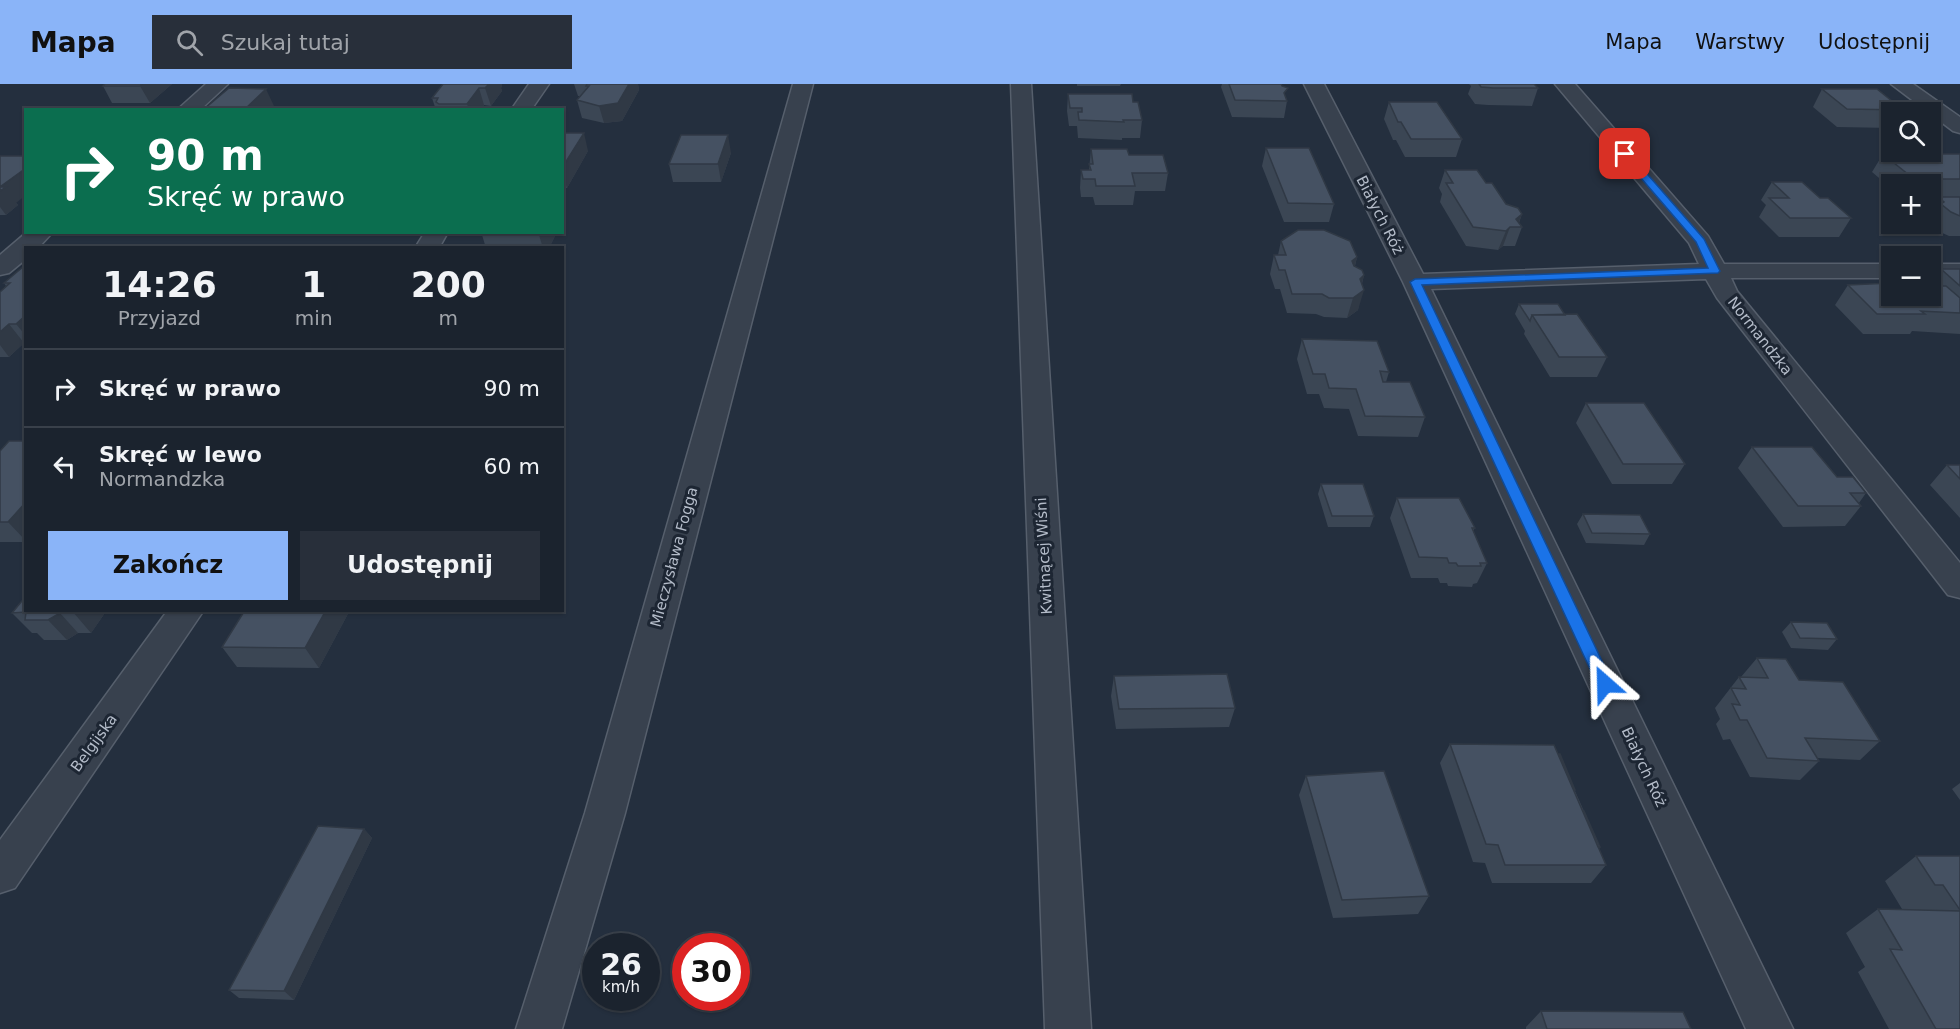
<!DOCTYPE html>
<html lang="pl">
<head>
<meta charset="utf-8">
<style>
  body { margin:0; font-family:"DejaVu Sans",sans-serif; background:#282f3a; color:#f1f3f6; height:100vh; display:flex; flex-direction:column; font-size:22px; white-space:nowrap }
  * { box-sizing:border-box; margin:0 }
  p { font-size:20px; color:#a0a4aa }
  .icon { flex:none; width:33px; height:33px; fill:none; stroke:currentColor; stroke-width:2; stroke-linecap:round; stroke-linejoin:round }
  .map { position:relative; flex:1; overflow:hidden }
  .sheet { position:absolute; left:24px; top:162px; width:540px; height:366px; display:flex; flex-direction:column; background:#1b232e; border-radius:0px; box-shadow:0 2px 4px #0004,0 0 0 2px #39404a }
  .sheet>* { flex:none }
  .top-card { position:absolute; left:24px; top:24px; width:540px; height:126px; border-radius:0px; box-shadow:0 2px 4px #0004,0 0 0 2px #39404a; background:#0b6e4f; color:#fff; overflow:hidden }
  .fabs { position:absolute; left:1881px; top:18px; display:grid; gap:12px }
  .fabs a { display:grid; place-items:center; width:60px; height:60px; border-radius:0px; background:#1b232e; box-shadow:0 2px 4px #0004,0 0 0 2px #39404a; font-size:30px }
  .speed { position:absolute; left:582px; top:849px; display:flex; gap:12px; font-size:30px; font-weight:700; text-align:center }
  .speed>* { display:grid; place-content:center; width:78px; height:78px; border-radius:50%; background:#1b232e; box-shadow:0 2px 4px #0004,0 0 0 2px #39404a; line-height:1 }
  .speed small { font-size:15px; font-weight:400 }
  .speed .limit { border:9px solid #d22; background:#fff; color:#111 }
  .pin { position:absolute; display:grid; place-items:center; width:51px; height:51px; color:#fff; margin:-26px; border-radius:12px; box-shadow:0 3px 9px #0006 }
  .me { position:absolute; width:66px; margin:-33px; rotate:335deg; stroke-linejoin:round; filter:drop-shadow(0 0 4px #0008) }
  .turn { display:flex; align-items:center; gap:21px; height:126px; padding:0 24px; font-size:27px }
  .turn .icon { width:78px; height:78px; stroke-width:2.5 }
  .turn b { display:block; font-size:42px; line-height:51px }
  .eta { display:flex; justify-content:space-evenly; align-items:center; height:102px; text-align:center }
  .eta b { font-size:36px; font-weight:700; line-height:42px }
  .action { display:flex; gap:12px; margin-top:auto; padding:12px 24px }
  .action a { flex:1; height:69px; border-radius:0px; background:#8ab4f8; color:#111; font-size:24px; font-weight:700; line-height:69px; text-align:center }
  .action a+a { background:#282f3a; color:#f1f3f6 }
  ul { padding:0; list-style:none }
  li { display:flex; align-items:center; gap:18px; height:78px; padding:0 24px; border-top:2px solid #39404a }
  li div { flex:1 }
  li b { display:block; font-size:22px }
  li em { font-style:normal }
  header { display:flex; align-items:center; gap:36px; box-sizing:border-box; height:84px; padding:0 30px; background:#8ab4f8; color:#111 }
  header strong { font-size:28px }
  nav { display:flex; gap:33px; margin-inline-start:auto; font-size:21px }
  .search { width:420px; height:54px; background:#282f3a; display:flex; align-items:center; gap:15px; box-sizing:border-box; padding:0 21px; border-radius:0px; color:#a0a4aa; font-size:22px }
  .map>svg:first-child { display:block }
</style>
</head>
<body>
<header>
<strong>Mapa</strong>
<div class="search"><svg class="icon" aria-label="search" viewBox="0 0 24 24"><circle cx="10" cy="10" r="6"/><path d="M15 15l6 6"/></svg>Szukaj tutaj</div>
<nav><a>Mapa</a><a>Warstwy</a><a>Udostępnij</a></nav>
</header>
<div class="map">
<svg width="1960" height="945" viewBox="0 0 1960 945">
  <rect width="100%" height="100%" fill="#242f3e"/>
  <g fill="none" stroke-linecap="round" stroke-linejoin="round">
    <g stroke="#565f6c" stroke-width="3">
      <path id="minor" d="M206,0H228L200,26H177Z
        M529,0H549L531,26H511Z
        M793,0H813L625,729L562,945H516L585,729Z
        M1011,0H1031L1091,945H1045Z
        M1304,0H1324L1423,190L1699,180L1689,159L1555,0H1575L1708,152L1724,180H1892V194H1731L1737,207L1960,479V514L1948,511L1717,214L1706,195L1431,205L1793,945H1746L1403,198Z
        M1891,0H1913L1960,33V49L1953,47Z
        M27,148H53L38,164H26V175L9,189L0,191V171Z
        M425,148H448L439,164H415Z
        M1930,180H1960V194H1930Z
        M168,526H204L15,804L0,809V756Z"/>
    </g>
    <use href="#minor" fill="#38414e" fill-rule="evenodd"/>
  </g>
  <path fill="#3b4654" d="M172,0L150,19H112L103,2Z
    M443,0L502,2L501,4L502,7L491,22L484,21L481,26H436L432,14Z
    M574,0H638L639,6L622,37L604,39L582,34L577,16L580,12H578Z
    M1077,0H1121L1120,2H1077Z
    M1222,0H1281L1287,17L1284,34L1232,33L1221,3Z
    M1469,0H1534L1538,4L1532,22L1488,21L1475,20L1468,10L1471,2Z
    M1822,5L1903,26L1901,28H1892V44L1837,43L1813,23Z
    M1068,10L1133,18L1142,36L1140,54H1122V56L1078,54L1077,42H1069L1067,27Z
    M1389,18L1462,55L1456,73H1405L1396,56H1393L1384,35Z
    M562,49L588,67L567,104H562Z
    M1892,54V67L1886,63Z
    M1266,64L1334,120L1329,138H1284L1262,82Z
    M1091,65L1129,71L1168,89L1165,107H1135L1133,121H1095L1093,113H1081L1080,104L1081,86H1089Z
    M1892,68H1924L1923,70H1960V152H1949L1938,147L1929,140H1930V124L1937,114H1930V100H1892V105L1872,88L1883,70H1895Z
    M731,69L721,98H673L669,80Z
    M0,72L16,119L18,121L6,131H0Z
    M1445,86L1486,99L1506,120L1522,130L1519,139L1522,143L1515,162H1503L1498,166L1466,162L1440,118L1442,110L1439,104Z
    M1772,98L1820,114L1851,134L1839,153H1779L1759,133L1766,121L1761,116Z
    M483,148H557L549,164H486L482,151Z
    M1281,157L1357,173L1355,182L1364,191L1362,200L1358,226L1347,234L1324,233L1316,230L1287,229L1280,205H1275L1270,190L1274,171H1278Z
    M26,182V259H24L9,273H0V208L6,202L4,199Z
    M1941,185H1960V250L1912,247L1910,250H1863L1835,221L1848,201L1892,212H1930V200Z
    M1519,220L1565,231L1607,273L1597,293H1550L1524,250L1525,247L1515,230Z
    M1302,255L1389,288L1386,298L1425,333L1418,353L1358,352L1349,325L1324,324L1319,310H1307L1297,275Z
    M1586,319L1685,380L1672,400H1612L1576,339Z
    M26,357V458H0V367Z
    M1752,363L1837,393L1866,409L1859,419L1861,422L1845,442L1783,443L1738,384Z
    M1947,381H1960V434L1930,401Z
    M1321,400L1374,432L1370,443H1328L1318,410Z
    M1397,414L1475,444L1473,447L1487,479L1477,499L1473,500L1472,503L1448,502L1447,499H1440L1438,494H1411L1390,434Z
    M1583,430L1650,450L1644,461L1586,459L1577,440Z
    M107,526L91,549H78L67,556H44L37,549H32L12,529Z
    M245,526H350L319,584L237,583L222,563Z
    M1791,538L1837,555L1828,566L1791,564L1782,548Z
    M1757,574L1799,596L1880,657L1860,676L1817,674L1819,677L1800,696L1750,693L1730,655L1723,656L1716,640L1720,635L1715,624L1739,593H1741Z
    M1114,592L1235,624L1229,643L1116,645L1111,612Z
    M1450,660L1575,706V707L1600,763L1599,764L1606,781L1591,799H1492L1485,779L1473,778L1440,679Z
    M1306,692L1429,812L1418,830L1333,834L1299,711Z
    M1960,699V716L1952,705Z
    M364,745L372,754L294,916L239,914L229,906Z
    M1916,772H1960V945H1889L1858,888L1865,883L1846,849L1878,825H1902L1885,797Z
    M1541,927L1691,945H1526V943Z"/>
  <path fill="#303945" d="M142,0H172L150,19L140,2Z
    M489,0H502V2L501,4L502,7L491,22L485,4Z
    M629,0H638L639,6L622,37L604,39L599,22Z
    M479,4L484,21L481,26H469L467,20Z
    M266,5L274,22L271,26H244Z
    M584,49L588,67L567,104L562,89V84Z
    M728,51L731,69L721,98L718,80Z
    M26,84V111L16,119L18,121L6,131L0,123V103Z
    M1522,130L1517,143L1516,135Z
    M1510,143L1503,162L1498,166L1506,147Z
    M541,148H557L549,164H543L539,151Z
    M1357,173L1352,193V177Z
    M1364,191L1359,210L1364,206L1358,226L1347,234L1353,214L1360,195Z
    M26,231V252L16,240Z
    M9,240L24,259L9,273L0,261V248Z
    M26,418V457L8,438Z
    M74,526H107L91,549L73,528Z
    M326,526H350L319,584L305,564Z
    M60,529L78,549L67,556L48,536Z
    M364,745L372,754L294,916L284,907Z"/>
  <path fill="#455162" stroke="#303945" stroke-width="1.5" d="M105,0H142L140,2H103Z
    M443,0H489L485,4H479L467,20H439L436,18L438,14H432Z
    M587,0H629L618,19L599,22L577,16L589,2H586Z
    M1229,0H1281L1282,2L1288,4L1284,9L1287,17L1235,16Z
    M1479,0H1534L1538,4H1493L1481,3Z
    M229,4L266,5L244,26H203Z
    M1822,5H1877L1903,26L1847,25Z
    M1068,10H1132L1133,18H1138L1142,36H1123L1124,38L1079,36L1078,28H1082V24H1070Z
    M1389,18H1437L1462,55H1411L1401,38H1398Z
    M562,49H584L562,84Z
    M681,51H728L718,80H669Z
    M1266,64H1309L1334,120L1288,119Z
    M1091,65H1127L1129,71H1163L1168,89H1132L1135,102H1096L1095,95H1083L1081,86H1091L1089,80H1093Z
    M1883,70H1960V95H1914Z
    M0,72H26V84L0,103H6L0,107Z
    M1445,86H1477L1486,99H1492L1506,120L1518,124L1522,130L1516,135L1522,143H1510L1506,147L1473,143L1446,99H1453Z
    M1772,98H1802L1820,114H1828L1851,134H1790L1769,114H1789Z
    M1938,113H1960V132L1951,128L1941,120L1944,118Z
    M1298,146H1324L1350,157L1357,173L1352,177L1354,182L1362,186L1364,191L1360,195L1364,206L1353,214H1329L1322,210H1292L1285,186H1279L1274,171H1286L1281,157Z
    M483,148H541L539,151H482Z
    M24,182H26V231L16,240H9L0,248V208L10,199H4Z
    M1941,185H1960V202Z
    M1891,199L1892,212H1930V202H1946L1960,214V229L1921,227L1925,230H1877L1848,201Z
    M1519,220H1558L1565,231H1532L1530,237Z
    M1577,230L1607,273H1559L1532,231Z
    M1302,255L1377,257L1389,288L1380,287L1383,298H1410L1425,333L1365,332L1356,305L1329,304L1325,290H1313Z
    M1586,319H1644L1685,380H1623Z
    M9,357H26V418L8,438H0V367Z
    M1752,363H1812L1837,393H1853L1866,409H1850L1861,422H1798Z
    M1947,381H1960V395Z
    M1321,400H1363L1374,432H1332Z
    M1397,414H1459L1475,444H1472L1487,479H1480L1481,482H1458L1456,479H1449L1447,474L1419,473Z
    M1583,430L1640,431L1650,450L1592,449Z
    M26,512V526H74L73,528L60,529L48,536H25L26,528L12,529Z
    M245,526H326L305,564L222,563Z
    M1791,538L1827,539L1837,555L1800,554Z
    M1757,574L1786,575L1799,596L1843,598L1880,657L1805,654L1819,677L1767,674L1747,636H1740L1732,620L1740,621L1731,604L1746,605L1739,593L1768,594Z
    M1227,590L1235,624L1119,625L1114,592Z
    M1450,660L1554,661L1606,781H1505L1498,761L1486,760Z
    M1559,670H1560L1575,706H1574Z
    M1384,687L1429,812L1342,816L1306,692Z
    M1583,727H1584L1600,763H1598Z
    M318,742L364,745L284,907L229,906Z
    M1916,772H1960V826L1943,801H1935Z
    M1878,825L1960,827V945H1936L1890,865L1902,866Z
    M1541,927L1683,928L1691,945H1547Z"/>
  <path fill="#1a73e8" stroke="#114b97" stroke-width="1.5" d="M1622,68H1628L1704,155L1720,187L1718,189L1422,201L1613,600L1610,605H1600L1597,600L1410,198L1415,195L1708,184L1696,158L1622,72Z"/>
  <g text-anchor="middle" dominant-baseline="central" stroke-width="6" stroke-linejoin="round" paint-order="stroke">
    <g font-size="15" fill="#b4bcc9" stroke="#1d2633">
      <text transform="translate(1380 131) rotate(63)">Białych Róż</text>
      <text transform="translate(1760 252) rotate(52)">Normandzka</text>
      <text transform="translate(1044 472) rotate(-93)">Kwitnącej Wiśni</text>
      <text transform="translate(674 473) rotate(-75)">Mieczysława Fogga</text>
      <text transform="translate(94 659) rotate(-54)">Belgijska</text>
      <text transform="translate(1644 683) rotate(65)">Białych Róż</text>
    </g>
  </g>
</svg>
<div class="fabs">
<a><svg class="icon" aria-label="search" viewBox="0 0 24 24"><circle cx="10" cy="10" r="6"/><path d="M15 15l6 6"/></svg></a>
<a>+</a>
<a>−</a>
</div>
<div class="speed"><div>26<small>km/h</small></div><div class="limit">30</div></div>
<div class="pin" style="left:1625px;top:70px;background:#d93025"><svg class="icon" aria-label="arrive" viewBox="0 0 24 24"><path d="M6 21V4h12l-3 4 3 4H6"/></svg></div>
<svg class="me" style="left:1605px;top:600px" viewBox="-20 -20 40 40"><path d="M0-17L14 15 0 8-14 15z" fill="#1a73e8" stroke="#fff" stroke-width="4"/></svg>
<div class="top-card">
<div class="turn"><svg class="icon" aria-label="right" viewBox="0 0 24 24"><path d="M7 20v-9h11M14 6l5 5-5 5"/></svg><div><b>90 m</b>Skręć w prawo</div></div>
</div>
<section class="sheet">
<div class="eta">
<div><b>14:26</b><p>Przyjazd</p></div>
<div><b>1</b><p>min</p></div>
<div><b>200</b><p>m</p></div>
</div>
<ul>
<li><svg class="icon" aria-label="right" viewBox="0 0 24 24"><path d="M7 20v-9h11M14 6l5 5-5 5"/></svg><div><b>Skręć w prawo</b></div><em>90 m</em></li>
<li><svg class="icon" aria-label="left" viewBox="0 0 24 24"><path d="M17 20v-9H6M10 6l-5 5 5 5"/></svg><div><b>Skręć w lewo</b><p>Normandzka</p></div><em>60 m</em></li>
</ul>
<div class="action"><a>Zakończ</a><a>Udostępnij</a></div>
</section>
</div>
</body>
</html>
